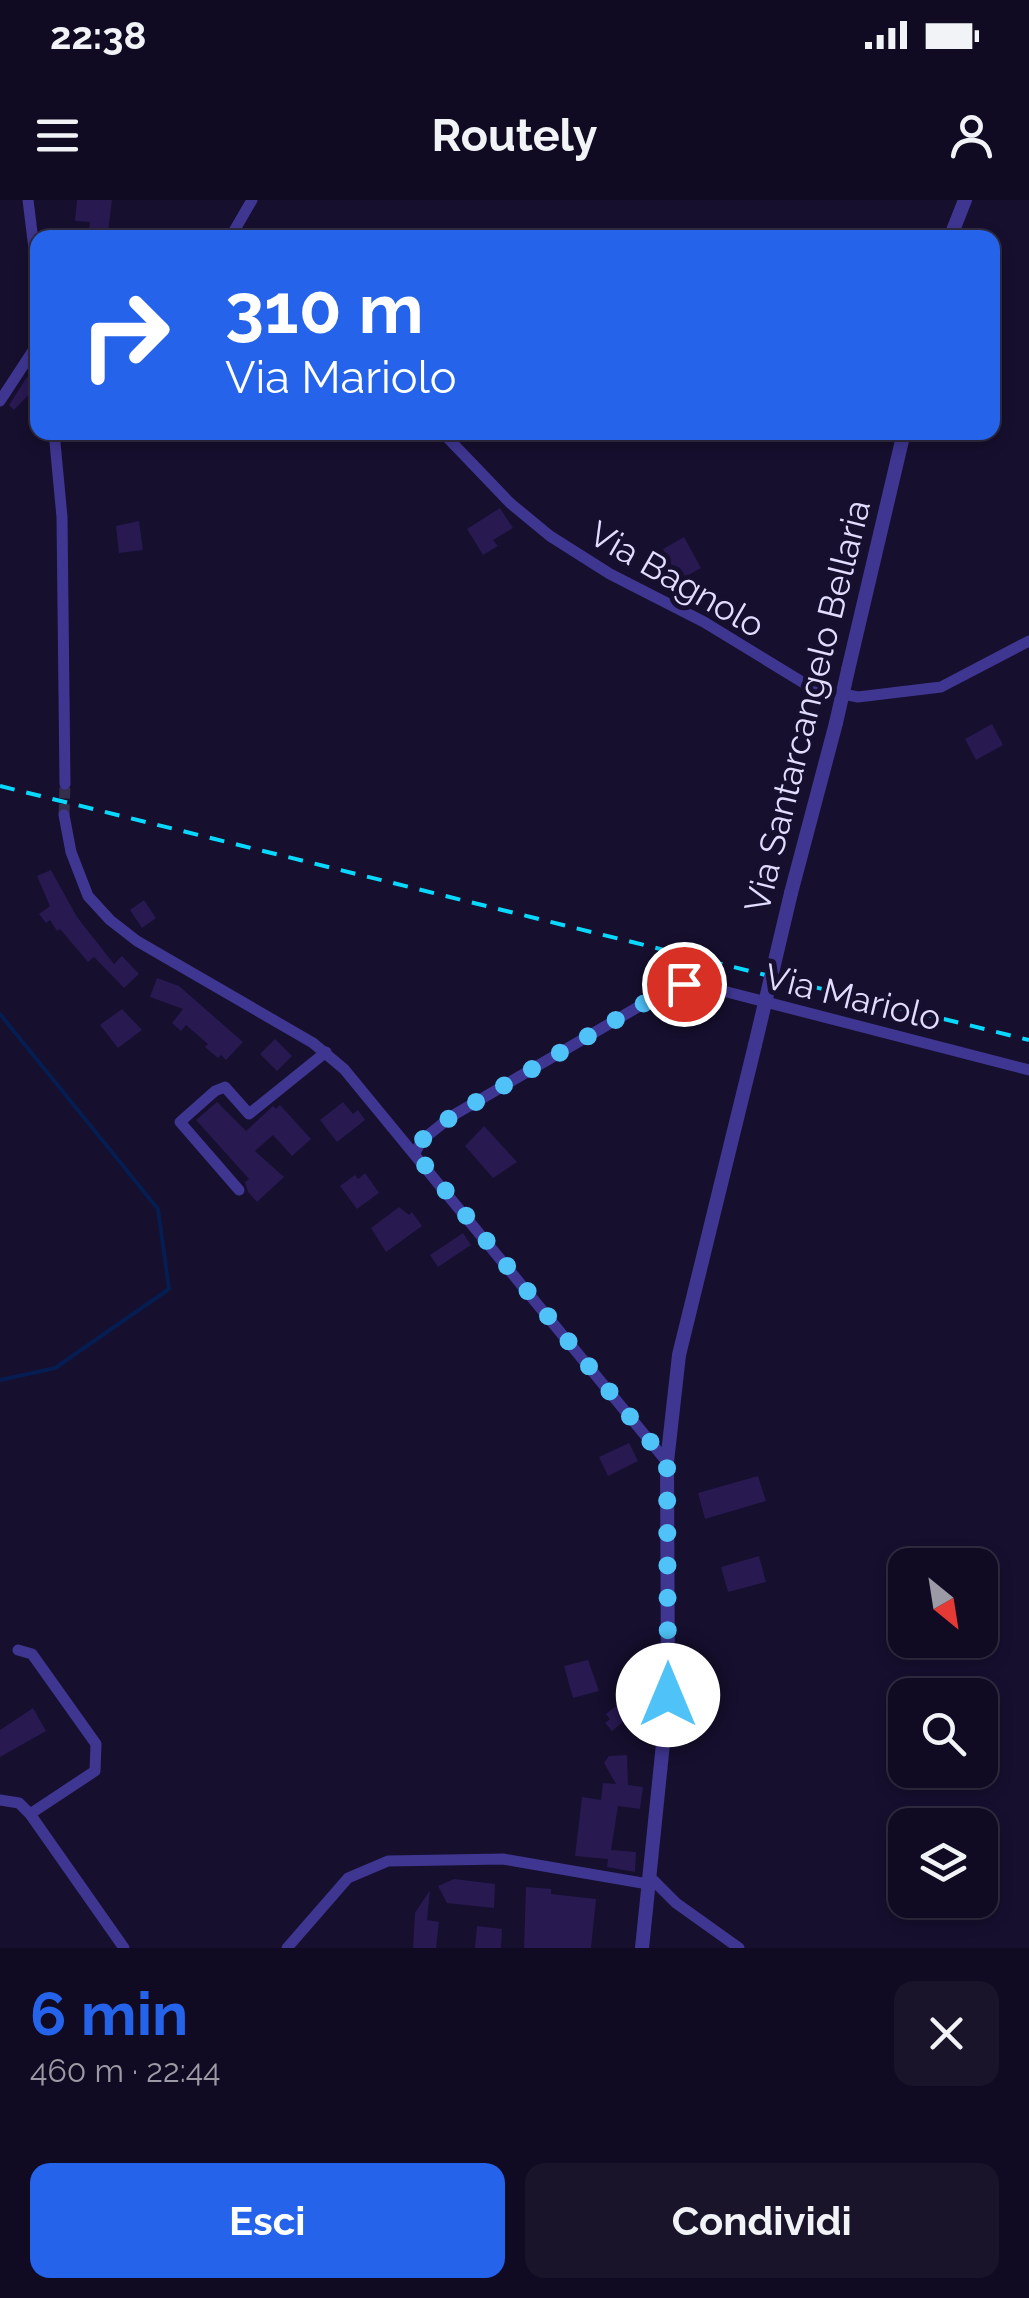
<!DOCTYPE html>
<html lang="it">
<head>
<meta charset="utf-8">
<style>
  body { margin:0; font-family:Raleway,sans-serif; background:#19142a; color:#f1f3f6; height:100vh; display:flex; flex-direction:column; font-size:38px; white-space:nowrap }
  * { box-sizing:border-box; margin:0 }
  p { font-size:32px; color:#9c9ba5 }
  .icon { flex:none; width:55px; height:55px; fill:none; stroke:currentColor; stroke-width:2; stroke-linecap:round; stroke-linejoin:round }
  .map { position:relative; height:1748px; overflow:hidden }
  .side { display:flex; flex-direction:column; background:#100b22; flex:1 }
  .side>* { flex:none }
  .hud { position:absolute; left:30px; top:30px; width:970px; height:210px; border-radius:20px; box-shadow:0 5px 15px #0003,0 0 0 2px #302b40; background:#2563eb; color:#fff; overflow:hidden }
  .needle { width:65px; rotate:150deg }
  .tools { position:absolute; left:888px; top:1348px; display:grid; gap:20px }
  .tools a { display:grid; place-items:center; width:110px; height:110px; border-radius:20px; background:#100b22; box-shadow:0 5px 15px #0003,0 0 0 2px #302b40; font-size:50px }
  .pin { position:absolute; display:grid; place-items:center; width:85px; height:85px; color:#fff; margin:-42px; border:5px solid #fff; border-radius:50%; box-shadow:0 2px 10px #0007 }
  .me { position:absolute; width:110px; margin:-55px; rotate:0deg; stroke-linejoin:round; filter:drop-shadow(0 0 8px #0008) }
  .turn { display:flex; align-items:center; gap:35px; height:210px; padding:0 30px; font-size:45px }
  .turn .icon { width:130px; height:130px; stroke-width:2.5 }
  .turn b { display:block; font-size:70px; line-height:85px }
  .round { display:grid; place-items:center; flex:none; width:105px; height:105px; border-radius:20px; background:#19142a }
  .overview { display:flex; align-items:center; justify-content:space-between; height:170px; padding:0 30px }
  h1 { font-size:60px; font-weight:700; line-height:75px; color:#2563eb }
  .primary-button { display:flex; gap:20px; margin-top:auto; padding:20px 30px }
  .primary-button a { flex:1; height:115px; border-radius:20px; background:#2563eb; color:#fff; font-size:40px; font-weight:700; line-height:115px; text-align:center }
  .primary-button a+a { background:#19142a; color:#f1f3f6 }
  .status { display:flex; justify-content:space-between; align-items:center; height:70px; padding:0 50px; background:#100b22; direction:ltr }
  .status svg { height:28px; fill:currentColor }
  header { display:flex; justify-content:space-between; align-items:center; height:130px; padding:0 30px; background:#100b22; font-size:45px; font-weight:700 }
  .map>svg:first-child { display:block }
</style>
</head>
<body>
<div class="status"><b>22:38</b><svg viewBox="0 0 49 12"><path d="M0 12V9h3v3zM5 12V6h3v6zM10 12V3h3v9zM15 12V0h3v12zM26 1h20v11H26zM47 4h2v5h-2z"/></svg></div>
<header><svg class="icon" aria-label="menu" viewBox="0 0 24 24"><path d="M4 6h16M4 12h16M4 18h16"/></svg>Routely<svg class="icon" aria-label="person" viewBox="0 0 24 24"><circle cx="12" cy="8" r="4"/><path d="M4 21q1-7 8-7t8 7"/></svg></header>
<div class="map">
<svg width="1029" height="1748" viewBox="0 0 1029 1748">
  <rect width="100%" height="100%" fill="#160f2e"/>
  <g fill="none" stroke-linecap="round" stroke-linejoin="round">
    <path stroke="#061d51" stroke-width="4" d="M0,814L158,1009L169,1089L55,1168L0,1180"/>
  </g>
  <path fill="#281951" d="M77,0H112L108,32L89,29L90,22L75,21Z
    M27,177L37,186L14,210L9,205Z
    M500,308L513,328L493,340L498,346L483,355L467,329Z
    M139,321L143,350L119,353L116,326Z
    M684,337L701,368L680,380L663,349Z
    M992,524L1003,545L976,560L965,539Z
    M51,670L77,717L114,764L122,756L139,774L124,788L94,757L88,762L60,729L57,731L50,720L46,723L39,714L50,706L37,676Z
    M144,700L156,718L142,728L130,710Z
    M157,778L179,786L243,842L226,860L221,855L218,858L205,847L208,844L186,825L181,831L172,823L183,809L150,797Z
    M122,809L142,830L118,848L100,825Z
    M275,839L292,856L277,871L260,854Z
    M217,902L246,931L273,906L276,909L280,905L311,939L292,956L273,935L255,951L284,977L257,1002L248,992L245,982L249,979L196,920Z
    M343,902L353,914L358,910L365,920L337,942L320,920Z
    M484,926L517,962L493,978L465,946Z
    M365,973L379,993L357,1009L340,986L355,975L358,979Z
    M399,1007L409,1015L412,1012L422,1026L386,1052L371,1028Z
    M463,1033L471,1045L438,1067L430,1055Z
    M629,1243L638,1261L608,1276L599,1257Z
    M758,1276L766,1301L705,1319L698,1293Z
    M759,1356L766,1382L728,1392L721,1367Z
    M588,1460L599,1491L573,1498L564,1466Z
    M620,1503L631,1515L612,1531L605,1523L610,1519L606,1514Z
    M33,1508L46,1531L0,1557V1530Z
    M627,1555L628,1585L643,1587L640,1609L618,1606L611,1650L636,1652L635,1672L607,1667L608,1659L575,1656L582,1597L601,1600L603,1583L616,1584L604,1563L609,1556Z
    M454,1679L495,1684L494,1708L447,1703L438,1686Z
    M526,1687L551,1689V1694L596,1699L591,1748H524Z
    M430,1690L427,1720L439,1722L436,1748H413L415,1713Z
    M477,1726L502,1729L501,1748H475Z"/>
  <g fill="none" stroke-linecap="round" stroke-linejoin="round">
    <path stroke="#352e4d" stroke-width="11" stroke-dasharray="11 5.5" stroke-linecap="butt" d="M64,615L65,584"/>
    <path stroke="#3f3691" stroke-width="11" d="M28,0L38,81
      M230,38L252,0
      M0,201L38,143
      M54,232L62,317L65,584
      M442,232L510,303L550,336L610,374L704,422L812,488L858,497L941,487L1029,441
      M64,615L71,652L88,696L110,720L137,741L313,843L344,869L667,1262
      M415,953L422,940L452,916L667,790L684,784L700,785L1029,870
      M239,990L180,922L215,891L225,887L249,914L326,852
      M18,1450L32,1454L96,1544L95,1571L30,1614
      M0,1600L19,1603L30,1614L124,1748
      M649,1676L676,1703L739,1748
      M287,1748L348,1678L388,1661L503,1659L648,1684"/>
    <path stroke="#3f3691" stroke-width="14" d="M950,38L965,0
      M848,470L904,232
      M791,693L836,523
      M642,1748L668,1495L667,1262L679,1155L755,845"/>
    <path stroke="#09d9ff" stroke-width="4" stroke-dasharray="15 12" stroke-linecap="butt" d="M0,586L1029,840"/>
    <path stroke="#3f3691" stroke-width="14" d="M836,523L848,470
      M755,845L791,693"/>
  </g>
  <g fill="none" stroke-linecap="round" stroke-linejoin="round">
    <path stroke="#4fc3f7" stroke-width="18" stroke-dasharray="0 32.4" d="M668,1495L667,1262L415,953L422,940L452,916L648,801L684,784"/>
  </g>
  <g text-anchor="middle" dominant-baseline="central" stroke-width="10" stroke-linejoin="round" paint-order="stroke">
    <g font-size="35" fill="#e2ddff" stroke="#160f2e">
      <text transform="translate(677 379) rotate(30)">Via Bagnolo</text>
      <text transform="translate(807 506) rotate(-76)">Via Santarcangelo Bellaria</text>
      <text transform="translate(853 797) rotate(14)">Via Mariolo</text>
    </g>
  </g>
</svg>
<div class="tools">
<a><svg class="needle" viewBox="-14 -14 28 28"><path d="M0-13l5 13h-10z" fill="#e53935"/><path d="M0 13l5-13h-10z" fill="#9c9ba5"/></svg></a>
<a><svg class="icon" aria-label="search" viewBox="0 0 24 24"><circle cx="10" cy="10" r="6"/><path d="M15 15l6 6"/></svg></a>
<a><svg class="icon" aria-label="layers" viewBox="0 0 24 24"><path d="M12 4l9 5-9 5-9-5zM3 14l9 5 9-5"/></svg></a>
</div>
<div class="pin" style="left:684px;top:784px;background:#d93025"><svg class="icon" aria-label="arrive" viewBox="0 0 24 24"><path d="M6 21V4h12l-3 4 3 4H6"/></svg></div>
<svg class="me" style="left:668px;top:1495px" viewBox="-20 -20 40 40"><circle r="19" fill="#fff"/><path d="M0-13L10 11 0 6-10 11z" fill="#4fc3f7"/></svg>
<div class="hud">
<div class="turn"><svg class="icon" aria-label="right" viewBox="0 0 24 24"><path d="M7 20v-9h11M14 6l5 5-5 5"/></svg><div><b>310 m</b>Via Mariolo</div></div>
</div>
</div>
<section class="side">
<div class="overview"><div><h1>6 min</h1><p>460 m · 22:44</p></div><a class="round"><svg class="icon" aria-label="close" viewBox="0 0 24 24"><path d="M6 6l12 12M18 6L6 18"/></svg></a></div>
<div class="primary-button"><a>Esci</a><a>Condividi</a></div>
</section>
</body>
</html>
